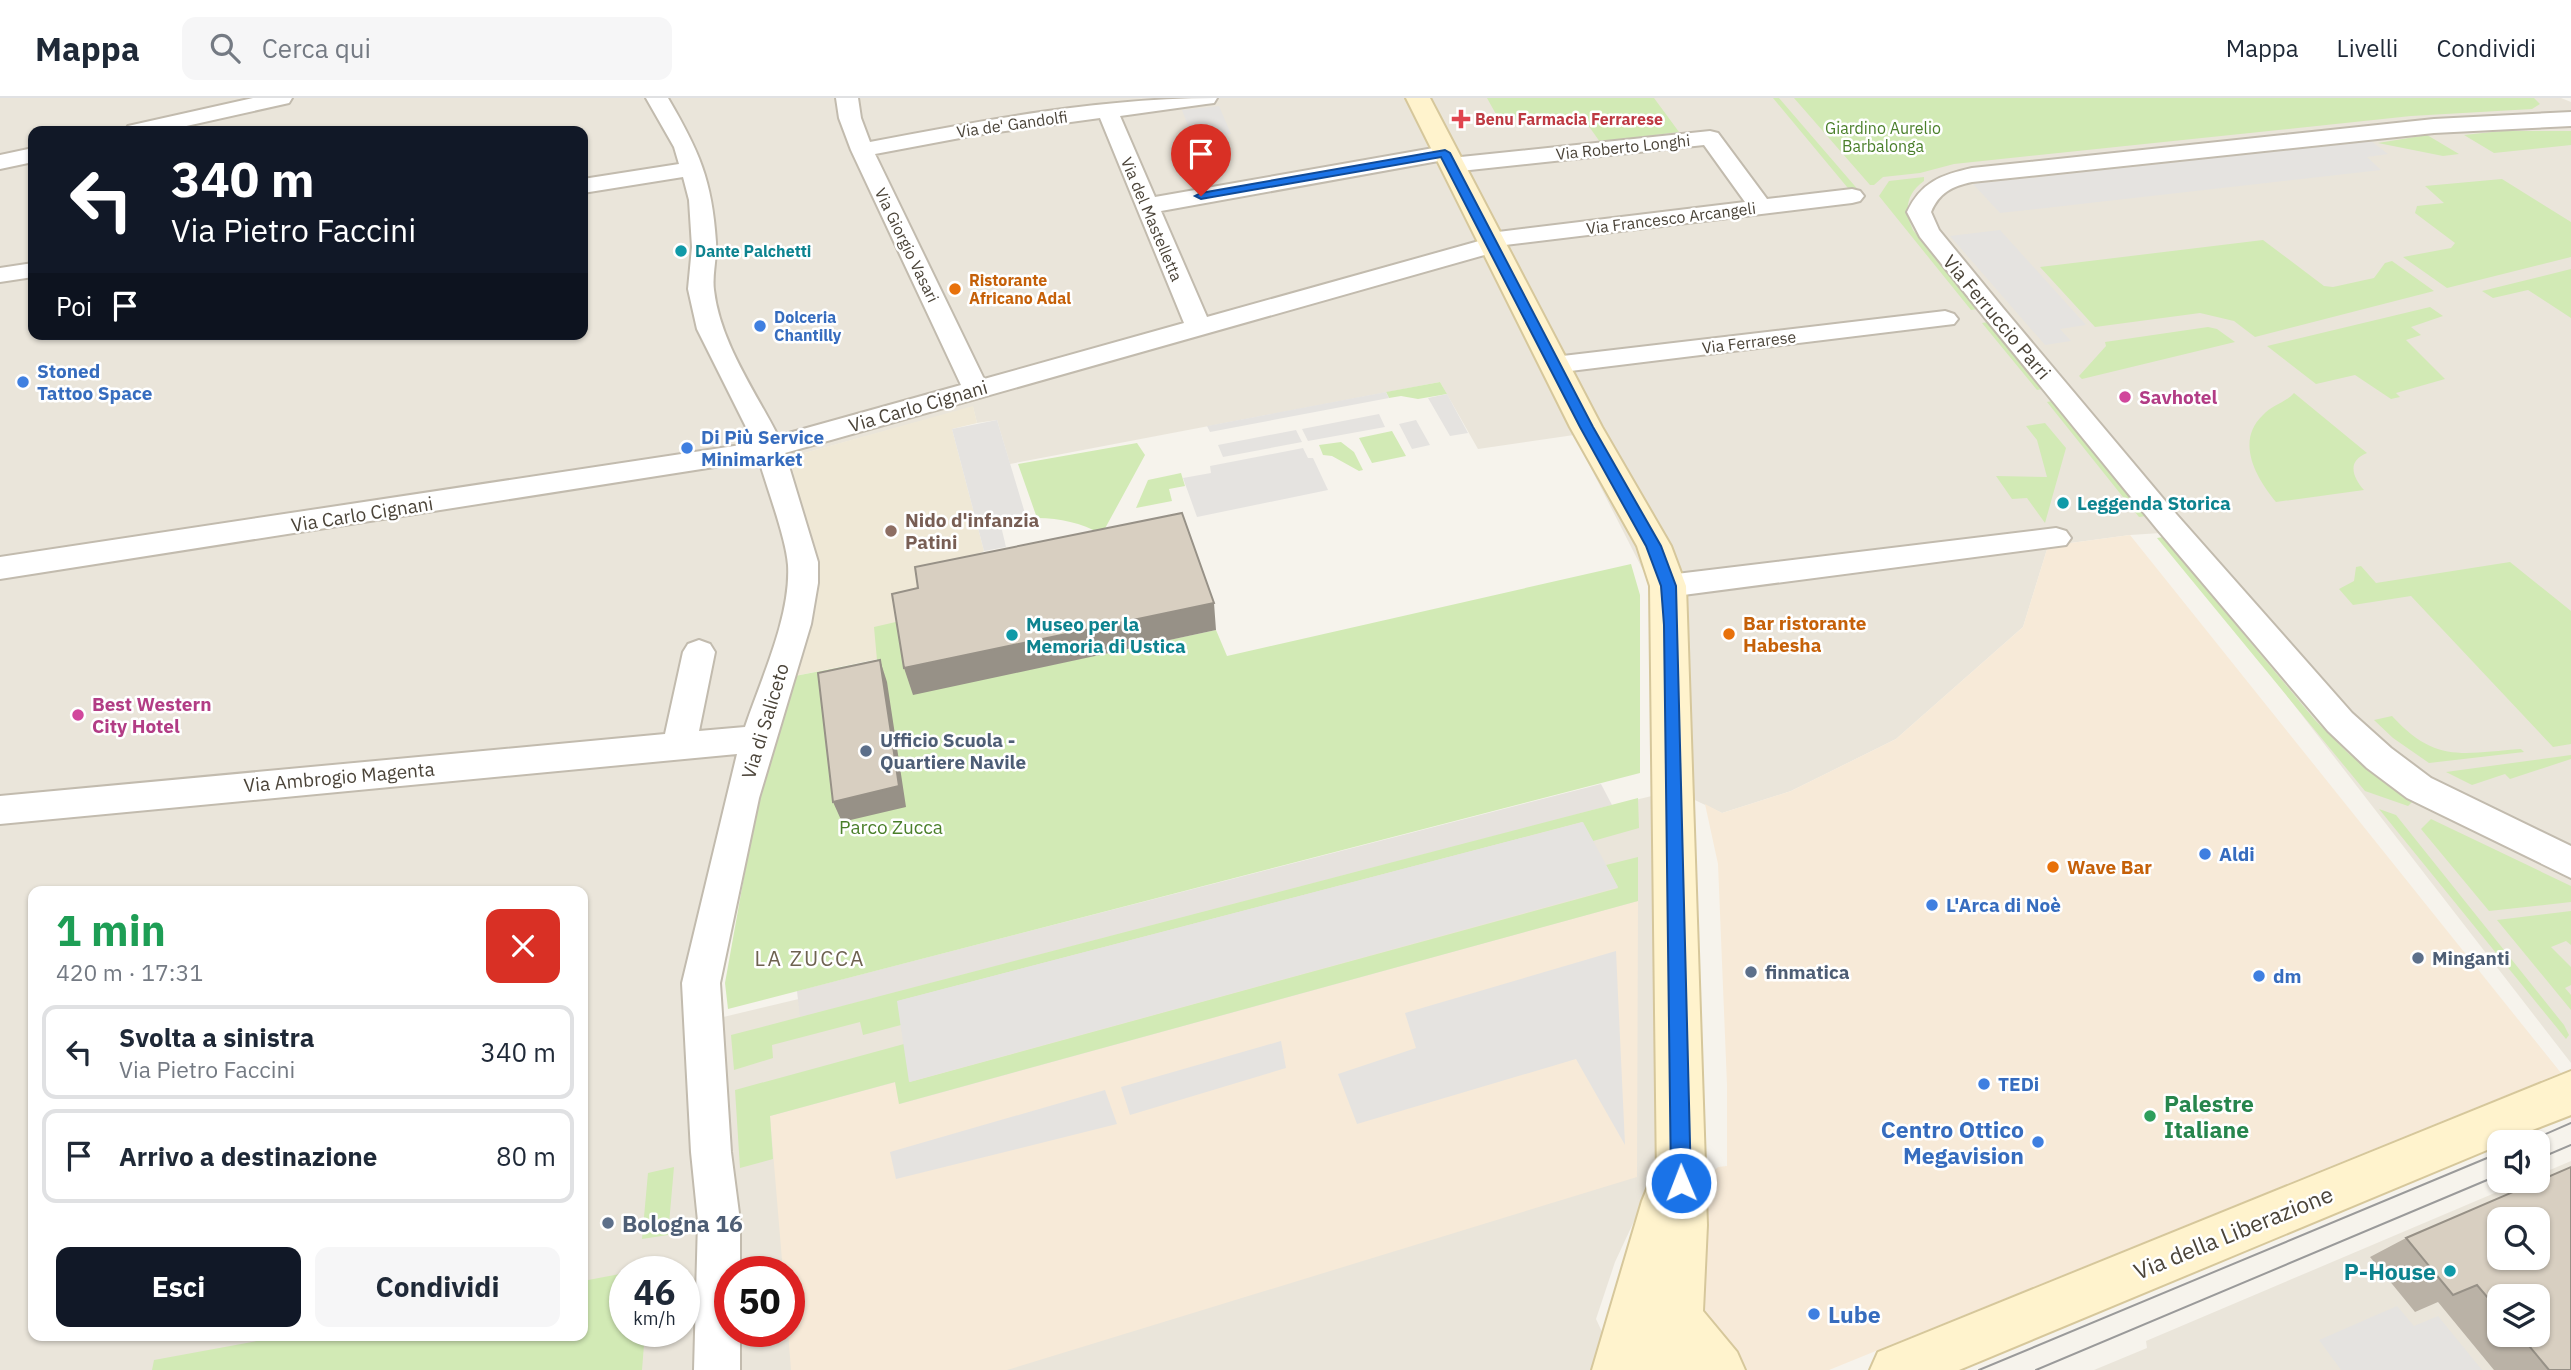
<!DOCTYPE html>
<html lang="it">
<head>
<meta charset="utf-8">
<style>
  body { margin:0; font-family:"IBM Plex Sans",sans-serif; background:#f6f6f7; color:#1f2937; height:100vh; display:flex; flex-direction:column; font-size:26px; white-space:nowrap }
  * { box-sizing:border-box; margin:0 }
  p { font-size:23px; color:#747a83 }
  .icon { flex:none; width:38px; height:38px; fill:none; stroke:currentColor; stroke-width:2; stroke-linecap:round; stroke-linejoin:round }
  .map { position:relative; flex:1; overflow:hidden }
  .panel { position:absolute; left:28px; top:788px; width:560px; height:455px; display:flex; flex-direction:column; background:#fff; border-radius:14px; box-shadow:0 2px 5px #0004 }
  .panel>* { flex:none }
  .hud { position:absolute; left:28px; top:28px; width:560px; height:214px; border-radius:14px; box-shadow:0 2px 5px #0004; background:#111827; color:#fff; overflow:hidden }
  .buttons { position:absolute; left:2487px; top:1032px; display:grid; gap:14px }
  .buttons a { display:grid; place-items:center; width:63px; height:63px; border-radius:14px; background:#fff; box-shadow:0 2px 5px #0004; font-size:35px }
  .speed { position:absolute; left:609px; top:1158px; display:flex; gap:14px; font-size:35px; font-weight:700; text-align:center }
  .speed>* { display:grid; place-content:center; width:91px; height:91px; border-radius:50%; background:#fff; box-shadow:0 2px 5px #0004; line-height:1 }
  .speed small { font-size:18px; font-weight:400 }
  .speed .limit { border:10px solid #d22; background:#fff; color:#111 }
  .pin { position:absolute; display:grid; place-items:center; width:60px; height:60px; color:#fff; margin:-72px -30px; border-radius:50% 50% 50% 0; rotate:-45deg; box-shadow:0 0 7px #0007 }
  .pin .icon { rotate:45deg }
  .me { position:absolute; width:77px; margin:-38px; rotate:359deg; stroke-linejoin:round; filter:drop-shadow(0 0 5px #0008) }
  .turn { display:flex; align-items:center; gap:24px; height:147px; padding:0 28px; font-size:32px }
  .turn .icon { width:91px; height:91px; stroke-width:2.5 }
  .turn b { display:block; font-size:49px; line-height:60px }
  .then { display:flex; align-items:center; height:66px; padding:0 28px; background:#0003; gap:14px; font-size:26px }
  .round { display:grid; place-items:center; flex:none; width:74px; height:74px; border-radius:14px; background:#f6f6f7 }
  .overview { display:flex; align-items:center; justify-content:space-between; height:119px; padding:0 28px }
  h1 { font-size:42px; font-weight:700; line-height:52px; color:#1e9e55 }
  .button { display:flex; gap:14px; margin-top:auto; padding:14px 28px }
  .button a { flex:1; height:80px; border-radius:14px; background:#111827; color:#fff; font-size:28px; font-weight:700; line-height:80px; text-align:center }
  .button a+a { background:#f6f6f7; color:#1f2937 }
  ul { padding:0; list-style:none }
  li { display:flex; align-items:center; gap:21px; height:94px; margin:0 14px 10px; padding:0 14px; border:4px solid #e0e1e3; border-radius:14px }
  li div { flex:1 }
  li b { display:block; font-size:26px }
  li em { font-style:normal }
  header { display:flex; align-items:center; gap:42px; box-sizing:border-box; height:98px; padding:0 35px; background:#fff; border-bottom:2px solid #e0e1e3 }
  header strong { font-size:33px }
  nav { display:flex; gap:38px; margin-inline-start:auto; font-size:24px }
  .search { width:490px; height:63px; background:#f6f6f7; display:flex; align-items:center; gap:18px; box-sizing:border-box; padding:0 24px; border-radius:14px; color:#747a83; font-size:26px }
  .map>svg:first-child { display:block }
</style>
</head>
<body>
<header>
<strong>Mappa</strong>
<div class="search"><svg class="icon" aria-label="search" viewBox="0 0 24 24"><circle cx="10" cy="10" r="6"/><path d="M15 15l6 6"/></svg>Cerca qui</div>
<nav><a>Mappa</a><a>Livelli</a><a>Condividi</a></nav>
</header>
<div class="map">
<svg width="2571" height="1272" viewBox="0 0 2571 1272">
  <rect width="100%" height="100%" fill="#f6f3ec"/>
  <path fill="#eae5da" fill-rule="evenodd" d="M0,0H2561L2571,4V965L2161,435L2130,437L2048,448L2023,529L1896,641L1791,693L1722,715L1678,694L1676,1033L1615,1164L1596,1221L1603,1236L1591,1272H0ZM33,33H583V236H33ZM1440,284L1478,351L1574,337L1670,525L1677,692L694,926L795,578L801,412L790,359L973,309L977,325L997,322L1010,366ZM33,793H583V1237H33ZM625,1174H684V1234H625ZM730,1174H789V1234H730Z
    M2571,1063V1272H2094L2147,1250L2146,1243L2523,1083H2538V1077ZM2499,1122H2538V1160H2499ZM2499,1199H2538V1237H2499Z"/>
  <path fill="#f7ead8" d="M2130,437L2561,975L1829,1272H1741L1698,1209L1707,1079L1718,1069L1727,1068V987L1718,766L1705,706L1722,715L1791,693L1896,641L2023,529L2048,448Z
    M1638,803L1637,1079L1007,1272H791L788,1234L789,1174H783L770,1018L896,984L900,1006Z"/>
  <path fill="#e6e2dd" d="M1601,686L1612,707L800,919L797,893Z"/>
  <path fill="#efe8d6" d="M973,308L977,325L952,331L984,453L922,488L878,561L795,578L801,412L790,359Z"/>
  <path fill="#d2eab5" d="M1487,0H1654L1679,34L1600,44L1583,20L1519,27L1512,16L1497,18Z
    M1773,0H1779L1860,94L1852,95Z
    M1794,0H2534L2540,6L2532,11L2411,18L1954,66L1920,75L1883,79L1874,87H1870Z
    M2502,33H2571V47L2494,55L2464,37Z
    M2427,37L2459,56L2443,58L2378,45Z
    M1924,79V83C1906,96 1904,112 1913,132L1977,211L1971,212L1879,98L1889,83Z
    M2502,81L2571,124V159L2447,190L2403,159L2451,150L2455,145L2415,115L2417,108L2444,105L2425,88Z
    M2263,142L2324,188L2333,189L2374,180L2385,165L2392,163L2434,193L2255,239L2234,223L2200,215L2095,229L2040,169Z
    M2571,171V220L2528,192L2493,200L2482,193Z
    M2430,209L2443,218L2411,229L2421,237L2406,242L2445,281L2396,295L2400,299L2391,301L2355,277L2316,286L2267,248Z
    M1988,224L2042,291L2037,292L1982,225Z
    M2208,229L2217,231L2235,244L2082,281L2079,278L2106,248L2105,244Z
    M1440,284L1447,296L1418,301L1401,298L1389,300L1386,294Z
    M2294,295L2367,355C2347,363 2352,378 2364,392L2276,404C2256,380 2235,343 2263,317C2272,307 2285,305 2294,295Z
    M2052,303L2147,418L2139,419L2047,304Z
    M2045,325L2066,350L2045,425L2027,400L2012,401L1996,378L2047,379L2037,342L2026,328Z
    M1392,333L1406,358L1372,365L1359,340Z
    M1341,344L1354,354L1363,372L1359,373L1332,358L1323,357L1319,347Z
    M1137,345L1145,357L1102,436C1080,425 1061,420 1037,420L1018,366Z
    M1181,375L1185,388L1169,391L1172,403L1136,410L1148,382Z
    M2163,439L2315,622L2349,656L2413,703L2408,708L2365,693L2157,440Z
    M2510,464L2571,513V646L2553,649L2411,498L2353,507L2339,491L2354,483L2356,469L2361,468L2376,485Z
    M1631,466L1640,497V675L728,911L725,885L762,678L795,578L877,562L874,529L900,523L913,596L1216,532L1227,558Z
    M2392,618C2436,666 2463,655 2521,651L2524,654L2429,665L2393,640L2374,622Z
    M2571,657V661L2510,681L2505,676L2472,687L2446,674Z
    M1638,700L1639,730L1593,743L1582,724L898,903L901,927L863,937L860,924L772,947L773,960L734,972L731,937Z
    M2379,711L2396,717L2564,927L2569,937L2566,941Z
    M2431,721L2571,788V804L2489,813L2421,731Z
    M1638,759V803L899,1006L895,984L770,1018L773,1061L740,1070L735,992L904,946L910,984L1618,790L1606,767Z
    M2571,813V847L2566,843L2551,849L2571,869V887L2565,890L2571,897V912L2497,822Z
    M674,1069L668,1137L642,1141L648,1075Z
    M625,1175V1234H645L642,1272H152L154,1262L290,1237H583V1183Z"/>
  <path fill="#e5e3e0" d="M1219,8L1231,36L1193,41L1182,12Z
    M2371,43L2388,56L2367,59L2381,72L2000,115L1973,86Z
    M2000,132L2086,227L2060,231L2071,243L2045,247L1950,138Z
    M1386,294L1389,300L1210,334L1207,328Z
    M1447,296L1468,335L1450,338L1428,300Z
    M1379,316L1385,329L1308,343L1302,331Z
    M997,322L1027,422L1001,428L1006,449L984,453L952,331Z
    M1416,322L1430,347L1412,351L1399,326Z
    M1296,332L1302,344L1223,359L1218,347Z
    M1303,350L1308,360H1313L1328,392L1197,419L1183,380L1211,375L1210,368Z
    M1583,724L1618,789L909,984L897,903Z
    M1616,853L1625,1047L1576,961L1357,1026L1338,976L1416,950L1405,915Z
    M1281,943L1286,970L1130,1017L1121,989Z
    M1105,992L1117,1026L896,1081L890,1054Z
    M2397,1208L2414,1228L2438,1218L2482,1272H2341L2319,1242Z"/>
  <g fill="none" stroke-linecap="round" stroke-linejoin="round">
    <g stroke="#c2bbae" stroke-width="4">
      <path id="minor" d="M253,0H292L289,5L164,33H125L128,28Z
        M646,0H668C699,53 712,82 716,144C717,160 712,177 714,192C720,244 755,293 778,338L961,287L851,52L839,20L836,0H858L861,20L870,44C984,22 1100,0 1217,0L1214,5L1206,6L1120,18L1155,99L1445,48L1453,50L1456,55L1451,60L1710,33L1718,35L1767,101L1852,91L1860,93L1864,98L1860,103L1852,105L1505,147L1502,152L785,355L818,464V485L811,526L759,700L720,885L731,1054L740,1123V1174H730V1234H740V1272H694L698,1123L691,1054L682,885L737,656L0,726V698L665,636L683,554L688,546L699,542L710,546L715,554L699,633L745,629C761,581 791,518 788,467C786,440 767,390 759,362L0,481V459L754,345L697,231L688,191L692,149L689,102L683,79L583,95V81L679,66L674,49ZM1100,20L1184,225L984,281L875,56L976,37ZM1704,47L1745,104L1490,135L1481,137L1479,143L1207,219L1161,113L1444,62L1440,67L1443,72L1451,74Z
        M2571,14V28L2434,35L1972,84C1952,88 1939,95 1931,114L1939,132L2003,210L2177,417L2352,615L2391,650L2431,680L2571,748V780L2407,700L2367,670L2328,633L2157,431L1985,220L1920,139L1907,114C1921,84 1941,77 1972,70L2434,21Z
        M33,50V64L0,71V57Z
        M33,165V179L0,184V170Z
        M1945,213L1954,216L1958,221L1954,226L1554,275L1545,273L1541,267L1545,261L1554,259Z
        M2056,430L2066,433L2071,440L2066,447L1668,499L1657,496L1653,488L1657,480L1668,477Z"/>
    </g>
    <g stroke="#d6c79b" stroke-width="4">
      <path id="secondary" d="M1406,0H1430L1602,329L1671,448L1686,488L1707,1127L1703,1213L1737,1254L1745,1272H1592L1642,1103L1649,1086L1657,1083L1650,488L1637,448L1570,329Z
        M2571,973V1017L2499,1045V1047L1959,1272H1870L1878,1254Z"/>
    </g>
    <use href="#minor" fill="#fff" fill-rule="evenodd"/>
    <use href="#secondary" fill="#fff3cd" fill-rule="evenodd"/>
    <path stroke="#9a9a9a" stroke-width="2" d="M2525,1045L2571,1025
      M2538,1061L2571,1047
      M1979,1272L2499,1055
      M2036,1272L2499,1077"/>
  </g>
  <path fill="#bab2a6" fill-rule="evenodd" d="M2571,1069V1272H2494L2438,1204L2415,1214L2370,1159L2406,1140ZM2499,1199L2538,1237H2499Z"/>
  <path fill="#979187" d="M1214,505L1216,532L913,597L904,570Z
    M880,562L887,584L906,709L842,724L833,704Z"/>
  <path fill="#d8cfc1" stroke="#979187" stroke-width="2" fill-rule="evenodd" d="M1182,415L1214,505L904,570L892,496L918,490L915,469Z
    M880,562L899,688L833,704L818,575Z
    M2571,1069V1272H2549L2520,1237H2538V1199H2499V1213L2477,1187L2453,1197L2406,1140ZM2499,1122H2538V1160H2499Z"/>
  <path fill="#1a73e8" stroke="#114b97" stroke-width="2" d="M1445,52L1450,55L1593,329L1661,448L1676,488L1691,1085L1688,1092L1681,1095L1674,1092L1671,1085L1664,527L1661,488L1646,448L1580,329L1441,59L1201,101L1195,98L1201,95Z"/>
  <path fill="#e0444e" stroke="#fff" stroke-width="2.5" d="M1457.5 10.5h7v7h7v7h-7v7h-7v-7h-7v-7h7z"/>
  <g fill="#0f9aa8" stroke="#fff" stroke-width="2.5">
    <circle cx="681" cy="153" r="7"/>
    <circle cx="2063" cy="405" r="7"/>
    <circle cx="1012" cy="537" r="7"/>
    <circle cx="2450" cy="1173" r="7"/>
  </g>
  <g fill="#e8710a" stroke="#fff" stroke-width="2.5">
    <circle cx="955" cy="191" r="7"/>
    <circle cx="1729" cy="536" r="7"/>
    <circle cx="2053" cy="769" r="7"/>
  </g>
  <g fill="#3f7fe0" stroke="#fff" stroke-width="2.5">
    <circle cx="760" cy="228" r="7"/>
    <circle cx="23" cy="284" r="7"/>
    <circle cx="687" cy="350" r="7"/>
    <circle cx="2205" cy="756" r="7"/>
    <circle cx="1932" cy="807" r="7"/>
    <circle cx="2259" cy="878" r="7"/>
    <circle cx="1984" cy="986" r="7"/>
    <circle cx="2038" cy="1044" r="7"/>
    <circle cx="1814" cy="1216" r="7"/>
  </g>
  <g fill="#d1479c" stroke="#fff" stroke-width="2.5">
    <circle cx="2125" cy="299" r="7"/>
    <circle cx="78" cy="617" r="7"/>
  </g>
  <circle fill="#8d6e63" stroke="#fff" stroke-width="2.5" cx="891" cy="433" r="7"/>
  <g fill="#5c6f8a" stroke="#fff" stroke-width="2.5">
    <circle cx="866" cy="653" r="7"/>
    <circle cx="2418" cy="860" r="7"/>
    <circle cx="1751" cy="874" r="7"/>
    <circle cx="608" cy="1125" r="7"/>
  </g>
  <circle fill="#2e9e5b" stroke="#fff" stroke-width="2.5" cx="2150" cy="1018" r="7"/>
  <g text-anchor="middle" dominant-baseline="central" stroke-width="5" stroke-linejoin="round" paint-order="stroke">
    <g font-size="16" font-weight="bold" fill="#be3a42" stroke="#fff" text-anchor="start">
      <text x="1475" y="21">Benu Farmacia Ferrarese</text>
    </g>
    <g font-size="16" fill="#4b4439" stroke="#fff">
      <text transform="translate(1012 26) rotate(-8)">Via de' Gandolfi</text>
      <text transform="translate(1623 49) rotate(-6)">Via Roberto Longhi</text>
      <text transform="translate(1671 120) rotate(-7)">Via Francesco Arcangeli</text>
      <text transform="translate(1152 121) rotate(67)">Via del Mastelletta</text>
      <text transform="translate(907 147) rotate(64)">Via Giorgio Vasari</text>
      <text transform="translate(1749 244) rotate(-7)">Via Ferrarese</text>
    </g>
    <g font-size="16" fill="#4a7f2a" stroke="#fff">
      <text x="1883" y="30">Giardino Aurelio<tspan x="1883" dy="18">Barbalonga</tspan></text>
    </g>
    <g font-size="16" font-weight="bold" fill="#0d838f" stroke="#fff" text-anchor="start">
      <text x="695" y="153">Dante Palchetti</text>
    </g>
    <g font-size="16" font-weight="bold" fill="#c56008" stroke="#fff" text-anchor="start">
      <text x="969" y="182">Ristorante<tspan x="969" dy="18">Africano Adal</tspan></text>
    </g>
    <g font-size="16" font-weight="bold" fill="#366cbe" stroke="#fff" text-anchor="start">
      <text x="774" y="219">Dolceria<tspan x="774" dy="18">Chantilly</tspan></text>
    </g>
    <g font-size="19" fill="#4b4439" stroke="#fff">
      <text transform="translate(1997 219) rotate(50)">Via Ferruccio Parri</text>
      <text transform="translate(918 308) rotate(-16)">Via Carlo Cignani</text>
      <text transform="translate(362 416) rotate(-9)">Via Carlo Cignani</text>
      <text transform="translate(765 623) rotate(-73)">Via di Saliceto</text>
      <text transform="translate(339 679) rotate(-5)">Via Ambrogio Magenta</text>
    </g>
    <g font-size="19" font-weight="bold" fill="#366cbe" stroke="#fff" text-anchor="start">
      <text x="37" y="273">Stoned<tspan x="37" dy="22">Tattoo Space</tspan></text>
      <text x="701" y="339">Di Più Service<tspan x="701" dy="22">Minimarket</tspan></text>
      <text x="2219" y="756">Aldi</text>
      <text x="1946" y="807">L'Arca di Noè</text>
      <text x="2273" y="878">dm</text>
      <text x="1998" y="986">TEDi</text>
    </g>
    <g font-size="19" font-weight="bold" fill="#b23c85" stroke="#fff" text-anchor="start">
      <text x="2139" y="299">Savhotel</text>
      <text x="92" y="606">Best Western<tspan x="92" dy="22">City Hotel</tspan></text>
    </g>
    <g font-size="19" font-weight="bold" fill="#0d838f" stroke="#fff" text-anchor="start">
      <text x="2077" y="405">Leggenda Storica</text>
      <text x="1026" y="526">Museo per la<tspan x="1026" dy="22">Memoria di Ustica</tspan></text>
    </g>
    <g font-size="19" font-weight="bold" fill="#785e54" stroke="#fff" text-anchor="start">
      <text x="905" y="422">Nido d'infanzia<tspan x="905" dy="22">Patini</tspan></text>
    </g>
    <g font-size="19" font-weight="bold" fill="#c56008" stroke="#fff" text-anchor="start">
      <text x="1743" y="525">Bar ristorante<tspan x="1743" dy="22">Habesha</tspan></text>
      <text x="2067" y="769">Wave Bar</text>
    </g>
    <g font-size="19" font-weight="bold" fill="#4e5e75" stroke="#fff" text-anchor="start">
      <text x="880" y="642">Ufficio Scuola -<tspan x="880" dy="22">Quartiere Navile</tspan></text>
      <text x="2432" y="860">Minganti</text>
      <text x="1765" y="874">finmatica</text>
    </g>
    <g font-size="19" fill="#4a7f2a" stroke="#fff">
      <text x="891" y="729">Parco Zucca</text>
    </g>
    <g font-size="21" letter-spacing="2" fill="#6e6250" stroke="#fff">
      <text x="810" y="860">LA ZUCCA</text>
    </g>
    <g font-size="23" font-weight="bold" fill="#27864d" stroke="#fff" text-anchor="start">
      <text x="2164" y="1005">Palestre<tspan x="2164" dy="26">Italiane</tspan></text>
    </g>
    <g font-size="23" font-weight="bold" fill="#366cbe" stroke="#fff" text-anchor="end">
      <text x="2024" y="1031">Centro Ottico<tspan x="2024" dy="26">Megavision</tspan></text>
      <text x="1828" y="1216" text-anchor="start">Lube</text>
    </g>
    <g font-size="23" font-weight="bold" fill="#4e5e75" stroke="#fff" text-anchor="start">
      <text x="622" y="1125">Bologna 16</text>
    </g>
    <g font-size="23" fill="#4b4439" stroke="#fff">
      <text transform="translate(2233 1134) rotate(-22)">Via della Liberazione</text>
    </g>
    <g font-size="23" font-weight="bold" fill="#0d838f" stroke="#fff" text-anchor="end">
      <text x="2436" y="1173">P-House</text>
    </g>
  </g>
</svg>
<div class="buttons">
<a><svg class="icon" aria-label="sound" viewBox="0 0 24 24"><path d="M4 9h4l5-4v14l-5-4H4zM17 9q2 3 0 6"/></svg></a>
<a><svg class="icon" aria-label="search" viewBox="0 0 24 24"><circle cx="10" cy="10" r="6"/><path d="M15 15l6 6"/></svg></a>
<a><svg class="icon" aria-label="layers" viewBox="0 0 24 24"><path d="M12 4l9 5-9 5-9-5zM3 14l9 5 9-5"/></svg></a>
</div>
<div class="speed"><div>46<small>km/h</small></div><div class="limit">50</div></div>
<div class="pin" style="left:1201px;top:98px;background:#d93025"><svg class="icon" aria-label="arrive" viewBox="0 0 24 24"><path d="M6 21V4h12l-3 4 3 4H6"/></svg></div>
<svg class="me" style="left:1681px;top:1085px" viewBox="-20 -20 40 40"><circle r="17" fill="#1a73e8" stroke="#fff" stroke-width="3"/><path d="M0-11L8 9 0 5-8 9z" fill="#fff"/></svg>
<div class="hud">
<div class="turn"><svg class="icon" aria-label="left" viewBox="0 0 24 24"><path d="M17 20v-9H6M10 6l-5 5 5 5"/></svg><div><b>340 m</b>Via Pietro Faccini</div></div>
<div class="then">Poi<svg class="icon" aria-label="arrive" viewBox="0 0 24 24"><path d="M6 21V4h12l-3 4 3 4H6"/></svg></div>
</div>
<section class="panel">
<div class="overview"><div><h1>1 min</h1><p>420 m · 17:31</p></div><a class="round" style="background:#d93025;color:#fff"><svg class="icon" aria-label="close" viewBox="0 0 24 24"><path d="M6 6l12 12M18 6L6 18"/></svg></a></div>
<ul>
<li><svg class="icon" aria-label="left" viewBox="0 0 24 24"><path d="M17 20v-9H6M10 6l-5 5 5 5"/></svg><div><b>Svolta a sinistra</b><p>Via Pietro Faccini</p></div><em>340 m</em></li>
<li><svg class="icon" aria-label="arrive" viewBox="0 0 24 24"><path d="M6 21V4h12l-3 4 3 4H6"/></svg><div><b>Arrivo a destinazione</b></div><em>80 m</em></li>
</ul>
<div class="button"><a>Esci</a><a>Condividi</a></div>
</section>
</div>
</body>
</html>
